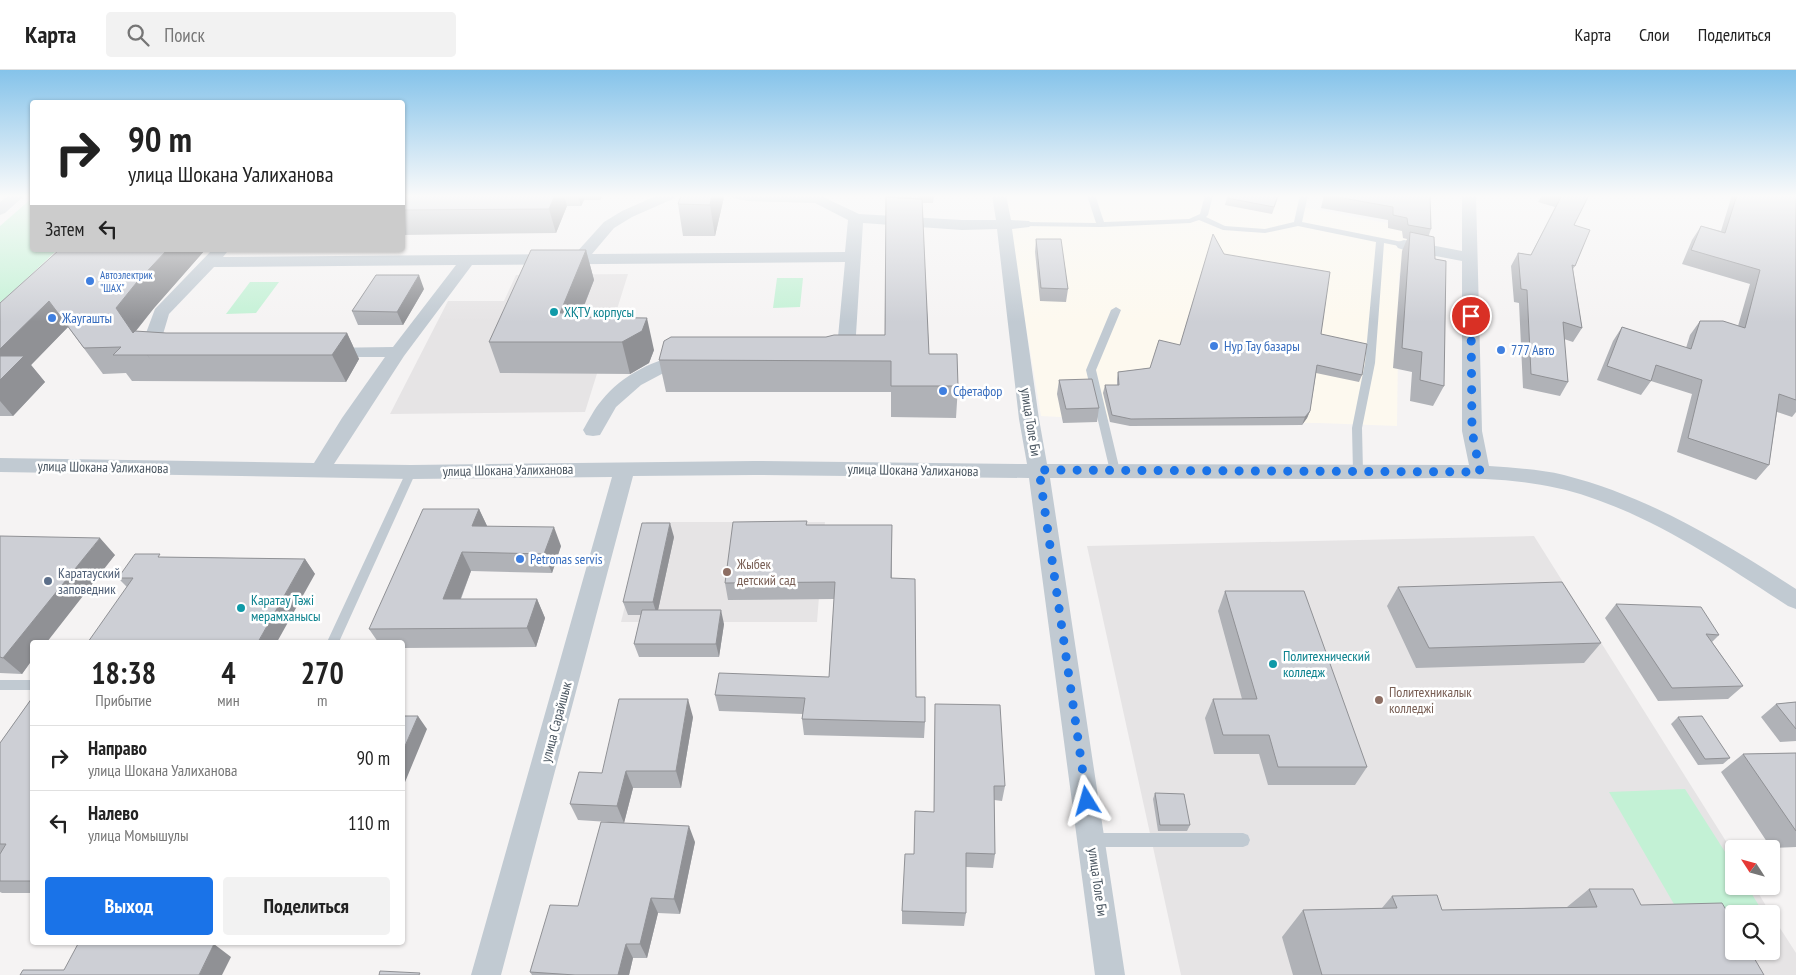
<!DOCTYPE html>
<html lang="ru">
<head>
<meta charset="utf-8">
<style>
  body { margin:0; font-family:"PT Sans Narrow",sans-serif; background:#f2f2f2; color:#222; height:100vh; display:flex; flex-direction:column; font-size:19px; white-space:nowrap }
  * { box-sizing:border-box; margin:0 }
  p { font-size:16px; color:#767676 }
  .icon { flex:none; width:28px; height:28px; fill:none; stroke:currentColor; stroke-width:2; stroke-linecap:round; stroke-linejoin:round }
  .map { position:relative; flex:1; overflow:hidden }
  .panel { position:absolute; left:30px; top:570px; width:375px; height:305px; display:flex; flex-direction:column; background:#fff; border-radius:5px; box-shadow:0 1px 4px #0004 }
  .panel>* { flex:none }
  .banner { position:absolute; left:30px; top:30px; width:375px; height:152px; border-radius:5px; box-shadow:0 1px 4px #0004; background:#fff; color:#222; overflow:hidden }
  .needle { width:32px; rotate:306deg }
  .buttons { position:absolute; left:1725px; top:770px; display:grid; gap:10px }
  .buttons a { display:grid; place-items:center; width:55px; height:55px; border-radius:5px; background:#fff; box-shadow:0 1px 4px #0004; font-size:25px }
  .pin { position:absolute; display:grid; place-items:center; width:42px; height:42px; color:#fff; margin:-21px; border:2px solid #fff; border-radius:50%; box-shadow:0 1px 5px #0007 }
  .me { position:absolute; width:55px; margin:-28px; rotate:352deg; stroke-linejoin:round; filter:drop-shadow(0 0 4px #0008) }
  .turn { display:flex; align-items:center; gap:18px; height:105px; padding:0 15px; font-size:22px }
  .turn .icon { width:65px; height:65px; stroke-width:2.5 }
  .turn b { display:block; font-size:35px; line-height:42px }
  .then { display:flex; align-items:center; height:48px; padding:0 15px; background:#0003; gap:10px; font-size:19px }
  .eta { display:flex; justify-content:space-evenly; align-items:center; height:85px; text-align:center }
  .eta b { font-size:30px; font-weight:800; line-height:35px }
  .cta { display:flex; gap:10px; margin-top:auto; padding:10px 15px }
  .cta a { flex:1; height:58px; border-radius:5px; background:#1a73e8; color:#fff; font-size:20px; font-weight:800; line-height:58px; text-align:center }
  .cta a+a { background:#f2f2f2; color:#222 }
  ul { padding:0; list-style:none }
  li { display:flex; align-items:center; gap:15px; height:65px; padding:0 15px; border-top:1px solid #e0e0e0 }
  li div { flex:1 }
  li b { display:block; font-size:19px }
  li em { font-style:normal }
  header { display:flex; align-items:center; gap:30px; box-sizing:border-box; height:70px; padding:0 25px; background:#fff; border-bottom:1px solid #e0e0e0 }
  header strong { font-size:24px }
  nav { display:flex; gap:28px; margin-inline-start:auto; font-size:18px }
  .search { width:350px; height:45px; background:#f2f2f2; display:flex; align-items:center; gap:12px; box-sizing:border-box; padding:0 18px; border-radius:5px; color:#767676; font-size:19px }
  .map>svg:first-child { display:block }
</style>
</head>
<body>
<header>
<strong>Карта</strong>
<div class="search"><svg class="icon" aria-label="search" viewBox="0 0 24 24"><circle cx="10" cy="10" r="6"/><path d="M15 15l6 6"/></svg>Поиск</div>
<nav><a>Карта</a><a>Слои</a><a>Поделиться</a></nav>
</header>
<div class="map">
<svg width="1796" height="905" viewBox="0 0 1796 905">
  <rect width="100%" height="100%" fill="#f5f3f3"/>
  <path fill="#fdf9ef" d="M1004,125H1304L1302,137L1429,161V202L1415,205L1399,203L1397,356L1319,353L1132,351L1041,346Z"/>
  <path fill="#e6e4e5" d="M628,204L585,342L390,344L448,231H504L516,205Z
    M646,452H825L817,552H621Z
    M1534,466L1734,784V816H1754L1771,844H1734V881H1771V844L1796,883V905H1181L1087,476Z"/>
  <path fill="#c3f1d5" d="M32,128V180H57L0,234V156Z
    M777,208H803L800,237L773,238Z
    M250,212H279L256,243L226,244Z
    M1685,719L1734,796V816H1747L1764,844H1734V846L1682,848L1609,722Z"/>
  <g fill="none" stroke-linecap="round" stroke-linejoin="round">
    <path fill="#c1cad2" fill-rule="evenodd" d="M1087,125H1095L1104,152L1189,149L1200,144L1205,125H1213L1208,145L1206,147L1225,156L1265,159L1294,152L1300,125H1308L1302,152L1407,173L1408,175L1404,177L1384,173L1375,293L1362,358L1363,402L1362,405H1354L1353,402L1352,358L1365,293L1376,172L1298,156L1265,163L1223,160L1199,150L1190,153L1101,157L1024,156L1020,154L1024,152L1096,153Z
      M1116,237L1121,240L1096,300L1120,401L1115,405L1110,401L1086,300L1111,240Z
      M411,398L416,402L339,572H327L406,402Z
      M0,610H32V620H0Z
      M1092,763H1243L1248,765L1250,770L1248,775L1243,777H1092L1087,775L1085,770L1087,765Z"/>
    <path fill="#c1cad2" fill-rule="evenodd" d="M9,125H25L5,143L0,145V132Z
      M658,125H677L675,128L632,147L614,158L592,184L845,182L848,150L815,133L747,131L733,128L731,125H819L859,144L962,150H996L992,125H1006L1011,150L1029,151L1032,154L1029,157L1012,159L1039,349L1047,394L1469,395L1462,361V191L1404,180L1398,178L1396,175L1398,172L1404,170L1462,181V125H1476L1482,361L1489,396C1514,398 1540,399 1564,405C1650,427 1723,472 1796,519V539L1788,536C1725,495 1661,451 1589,427C1517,402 1437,409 1363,409C1258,409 1154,408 1050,408L1125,905H1095L1029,408L754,405L633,406L501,905H471L612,407L411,409L0,402V388L314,393L342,348L385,287H329L323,286L320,282L323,278L393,277L456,195L214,197L169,244L161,271L164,274L172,276L175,280L172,284L166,285L152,283L143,271L155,239L212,180H226L227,182L223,187L575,184L604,152L622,141ZM863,153L962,160L997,159L1019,349L1027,394L754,391L411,395L334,394L404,286L472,195L845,192L837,278L828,288L831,292C842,295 849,289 855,280Z
      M687,284L693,286L696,290L693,294L673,298L641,315L616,337L600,365L593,366L586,365L583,360C589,350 594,339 602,330C622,305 656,288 687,284Z"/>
  </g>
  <path fill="#b0b2b7" d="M402,125H603L600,130H584L581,136H567L556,163L402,165Z
    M886,125H934L933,133H922L929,284L958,316L956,348L891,347V322H666L659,290L826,267L885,265Z
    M1279,125L1272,144L1225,135L1227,128Z
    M1324,125H1430L1431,159L1429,165L1435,189L1444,316L1433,336L1410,331L1412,302L1393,298L1402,181L1407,169L1403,168L1402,161L1388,158V150L1321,138Z
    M1542,125H1589L1574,155L1575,196L1573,199L1582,258L1573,272L1564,269L1568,312L1560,326L1523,318L1519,233L1514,232L1511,196L1518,183L1531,185L1555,137L1538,132Z
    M1732,125H1796V342L1792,347L1777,342L1769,395L1756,410L1677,382L1692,324L1651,311L1641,325L1597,310L1613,271L1622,257L1686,278L1690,265L1700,251L1738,256L1750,214L1682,194L1692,170L1701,156L1721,161Z
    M724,127L715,166H683L678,134Z
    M1036,169L1068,219L1066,232L1040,231L1035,182Z
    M59,180H205L154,238L136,261L166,263H347L359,289L346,312L132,311L126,303L103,304L68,257L31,295L45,312L13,346H0V233Z
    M586,180L594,210L580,247L654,280L649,293L630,304L500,303L489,272Z
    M424,219L403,255H358L352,241Z
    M1321,264L1362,305L1359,312L1316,303L1310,341L1307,348L1302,355L1130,356L1110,352L1103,323L1105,315H1117V309L1118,302L1150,298L1180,275Z
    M1059,310L1099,338L1097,352L1063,353L1057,324Z
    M479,439L487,456L561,476L552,503L471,501L461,529H537L545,548L536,577L402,578V572H378L369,559Z
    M807,455H892V508L916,627L925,652L924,668L804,665L802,649L803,644L719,641L715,625L829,607L834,529L728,530L725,513Z
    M0,466L115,485L32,572V590L22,604L0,603Z
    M674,467L658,540L724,554L719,587H639L634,574L641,545H628L623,532Z
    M162,487L305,489L315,504L127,517L118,508Z
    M1398,517L1601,573L1584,593L1416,598L1387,536Z
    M1225,521L1367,697L1355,715H1268L1259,684H1214L1205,648L1213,629H1242L1218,541Z
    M1616,534L1719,565L1712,572L1743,616L1728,629L1658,631L1605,548Z
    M32,628V823H2L0,822V673Z
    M1796,632V671L1780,672L1761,647L1776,634Z
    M935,634L1005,716L1002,731L994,730L995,784L993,798L966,797V843L964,856L902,854V841L914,784L934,742Z
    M693,647L681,718H633L624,753L578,750L570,734L602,703Z
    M1678,647L1730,688L1723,694L1698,695L1671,654Z
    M1796,683V777L1771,778L1721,702L1743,684Z
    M1155,723L1190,755L1187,761H1158L1153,729Z
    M695,772L680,844L658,843L647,888H633L629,905H532L530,902L578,836Z
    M1589,819L1641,835L1764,905H1293L1282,867L1303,840L1382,838L1392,826L1442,840L1567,837Z"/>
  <path fill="#909195" d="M555,125H564L567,136L556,163L549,139Z
    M578,125H583L584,130L581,136Z
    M599,125H603L600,130Z
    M712,125H724V127L715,166L710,135Z
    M167,180H205L154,238L134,263L150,289L116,238L137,212Z
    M586,180L594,210L579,248L560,243Z
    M419,205L424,219L403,255L397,242Z
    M49,231L68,257L31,295L45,312L13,346L0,331V279Z
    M647,248L654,280L649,293L630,304L622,272Z
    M347,263L359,289L346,312L332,285Z
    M1310,341L1307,348L1302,355L1305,347Z
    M479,439L488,458L472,456Z
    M670,453L674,467L657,545L653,532Z
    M554,457L561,476L552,503L544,484Z
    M100,468L115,485L47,572H32V590L22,604L3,588Z
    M462,482L471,501L453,548L443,529Z
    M305,489L315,504L277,572H258Z
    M537,529L545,548L536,577L527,558Z
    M721,540L724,554L719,587L716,574Z
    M688,629L693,647L681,718L676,701Z
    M418,646L427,659L403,717L402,683Z
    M626,701L633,718L624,753L617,736Z
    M689,756L695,772L680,844L674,829Z
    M651,828L658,843L647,888L640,874Z
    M214,874L231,887L222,905H199Z
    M626,874L633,888L629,905H618Z"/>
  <path fill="#cdcfd5" stroke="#909195" d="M402,125H555L549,139L402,140Z
    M681,125H712L710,135L678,134Z
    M886,125H921V129L887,127Z
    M1228,125H1278L1274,137L1227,128Z
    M1326,125H1430L1431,159L1408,155L1407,148L1393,145V137Z
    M1562,125H1589L1574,155L1590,160L1575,196L1572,195L1582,258L1563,252L1568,312L1531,304L1527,220L1521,219L1518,183L1531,185Z
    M1737,125H1796V330L1779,324L1769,395L1688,368L1702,310L1656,295L1651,311L1607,296L1622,257L1691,279L1700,251H1723L1745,258L1760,200L1691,180L1701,156L1725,163Z
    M886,127L922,129L929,284H957L958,316H891V291L659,290L664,271L671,267H826L834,265H885Z
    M1410,162L1434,167L1435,189L1446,191L1444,316L1420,310L1422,282L1402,278Z
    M1213,164L1224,184L1330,202L1321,264L1367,274L1362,305L1317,295L1310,341L1305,347L1131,349L1112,345L1105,315H1119L1118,302L1150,298L1159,270L1180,275Z
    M1036,169H1061L1068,219L1041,218Z
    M59,180H167L137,212L116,238L133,263L135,261L166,263H347L332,285H113L121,277L84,278L49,231L0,279V233Z
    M531,180H586L560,243H578L576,247L647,248L642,261L622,272H489Z
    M376,205H419L397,242L352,241Z
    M0,286H24L0,310Z
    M1092,309L1099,338L1066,339L1059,310Z
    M423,439H479L472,456L554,457L544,484L462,482L443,529H537L527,558L369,559Z
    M807,451L806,455H892L891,508L915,509L916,627H925V652L802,649L805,628L715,625L719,603L829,607L835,512L725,513L733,452Z
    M642,453H670L653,532H623Z
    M0,466L100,468L3,588L0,587Z
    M135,484H160L158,487L305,489L258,572H88L133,508H118Z
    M1562,512L1601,573L1429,578L1398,517Z
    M1225,521H1304L1367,697H1278L1269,665H1223L1213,629H1257Z
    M1616,534L1701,537L1719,565L1706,564L1743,616L1672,618Z
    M642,540H721L716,574H634Z
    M32,628V811H0V784L6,774H0V673Z
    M619,629H688L676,701H626L617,736L570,734L579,702L602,703Z
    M1796,632V659L1776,634Z
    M935,634L1000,635L1005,716H994L995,784L966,783V843L902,841L905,784H914L915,741L934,742Z
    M402,646H418L402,683Z
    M1702,646L1730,688L1705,689L1678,647Z
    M1796,683V761L1743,684Z
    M1155,723L1184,724L1190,755H1160Z
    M601,752L689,756L674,829L651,828L640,874H626L618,905H575L530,902L550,835L578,836Z
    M1589,819H1633L1641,835L1722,833L1734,853V881H1750L1764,905H1322L1303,840L1397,838L1392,826L1437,825L1442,840L1597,837Z
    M79,872H88L214,874L199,905H20L23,900H64Z
    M380,901L420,903L419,905H379Z"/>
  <linearGradient id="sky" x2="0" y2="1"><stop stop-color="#85c3ea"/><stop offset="0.5" stop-color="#fafafa"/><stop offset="1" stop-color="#fafafa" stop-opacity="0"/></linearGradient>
  <rect width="1796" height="252" fill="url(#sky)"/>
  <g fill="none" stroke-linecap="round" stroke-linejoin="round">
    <path stroke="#1a73e8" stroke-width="9" stroke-dasharray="0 16.2" d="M1087,731L1039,400L1480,402L1472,361L1471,246"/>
  </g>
  <g fill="#3f7fe0" stroke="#fff" stroke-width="2">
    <circle cx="90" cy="211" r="5"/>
    <circle cx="52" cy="248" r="5"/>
    <circle cx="1214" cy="276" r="5"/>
    <circle cx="1501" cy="280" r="5"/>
    <circle cx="943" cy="321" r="5"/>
    <circle cx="520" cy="489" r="5"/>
  </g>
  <g fill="#0f9aa8" stroke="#fff" stroke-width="2">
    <circle cx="554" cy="242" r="5"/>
    <circle cx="241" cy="538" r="5"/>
    <circle cx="1273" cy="594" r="5"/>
  </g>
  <g fill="#8d6e63" stroke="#fff" stroke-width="2">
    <circle cx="727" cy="502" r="5"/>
    <circle cx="1379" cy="630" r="5"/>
  </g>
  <circle fill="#5c6f8a" stroke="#fff" stroke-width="2" cx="48" cy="511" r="5"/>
  <g text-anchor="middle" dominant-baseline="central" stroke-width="5" stroke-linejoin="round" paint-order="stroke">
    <g font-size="11" fill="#366cbe" stroke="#fff" text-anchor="start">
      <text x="100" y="205">Автоэлектрик<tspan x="100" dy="13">"ШАХ"</tspan></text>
    </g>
    <g font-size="14" fill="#0d838f" stroke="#fff" text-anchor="start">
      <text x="564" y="242">ХҚТУ корпусы</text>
      <text x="251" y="530">Каратау Тәжі<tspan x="251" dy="16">мерамханысы</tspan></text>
      <text x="1283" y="586">Политехнический<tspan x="1283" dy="16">колледж</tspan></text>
    </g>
    <g font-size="14" fill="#366cbe" stroke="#fff" text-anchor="start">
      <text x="62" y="248">Жаугашты</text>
      <text x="1224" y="276">Нур Тау базары</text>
      <text x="1511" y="280">777 Авто</text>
      <text x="953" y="321">Сфетафор</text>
      <text x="530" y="489">Petronas servis</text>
    </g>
    <g font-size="14" fill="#4a5661" stroke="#fff">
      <text transform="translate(1031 352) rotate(81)">улица Толе Би</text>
      <text transform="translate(103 397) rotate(1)">улица Шокана Уалиханова</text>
      <text transform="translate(508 400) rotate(-1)">улица Шокана Уалиханова</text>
      <text transform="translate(913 400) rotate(1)">улица Шокана Уалиханова</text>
      <text transform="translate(556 652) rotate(-75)">улица Сарайшык</text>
      <text transform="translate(1098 812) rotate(82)">улица Толе Би</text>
    </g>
    <g font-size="14" fill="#785e54" stroke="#fff" text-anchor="start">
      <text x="737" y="494">Жыбек<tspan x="737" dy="16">детский сад</tspan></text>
      <text x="1389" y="622">Политехникалык<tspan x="1389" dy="16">колледжі</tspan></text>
    </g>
    <g font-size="14" fill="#4e5e75" stroke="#fff" text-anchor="start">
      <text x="58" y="503">Каратауский<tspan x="58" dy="16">заповедник</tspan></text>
    </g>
  </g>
</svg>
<div class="buttons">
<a><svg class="needle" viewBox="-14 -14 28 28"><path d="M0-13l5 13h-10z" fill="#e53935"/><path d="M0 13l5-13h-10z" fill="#767676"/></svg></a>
<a><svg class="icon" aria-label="search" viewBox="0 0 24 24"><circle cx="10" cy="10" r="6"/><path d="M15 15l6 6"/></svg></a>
</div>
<div class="pin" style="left:1471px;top:246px;background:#d93025"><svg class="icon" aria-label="arrive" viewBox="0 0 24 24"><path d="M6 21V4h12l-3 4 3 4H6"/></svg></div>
<svg class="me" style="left:1087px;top:731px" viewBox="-20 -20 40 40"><path d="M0-17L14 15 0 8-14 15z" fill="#1a73e8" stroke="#fff" stroke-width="4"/></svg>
<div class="banner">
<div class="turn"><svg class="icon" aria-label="right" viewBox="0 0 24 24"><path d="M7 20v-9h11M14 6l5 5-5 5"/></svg><div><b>90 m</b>улица Шокана Уалиханова</div></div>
<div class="then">Затем<svg class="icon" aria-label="left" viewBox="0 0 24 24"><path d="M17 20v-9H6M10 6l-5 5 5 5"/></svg></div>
</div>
<section class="panel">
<div class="eta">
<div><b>18:38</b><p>Прибытие</p></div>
<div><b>4</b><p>мин</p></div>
<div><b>270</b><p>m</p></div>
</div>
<ul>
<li><svg class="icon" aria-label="right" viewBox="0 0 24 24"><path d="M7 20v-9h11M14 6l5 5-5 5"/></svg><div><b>Направо</b><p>улица Шокана Уалиханова</p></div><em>90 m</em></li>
<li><svg class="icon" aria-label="left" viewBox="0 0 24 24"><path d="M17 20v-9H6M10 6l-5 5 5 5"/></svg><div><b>Налево</b><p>улица Момышулы</p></div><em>110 m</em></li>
</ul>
<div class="cta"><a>Выход</a><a>Поделиться</a></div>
</section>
</div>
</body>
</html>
